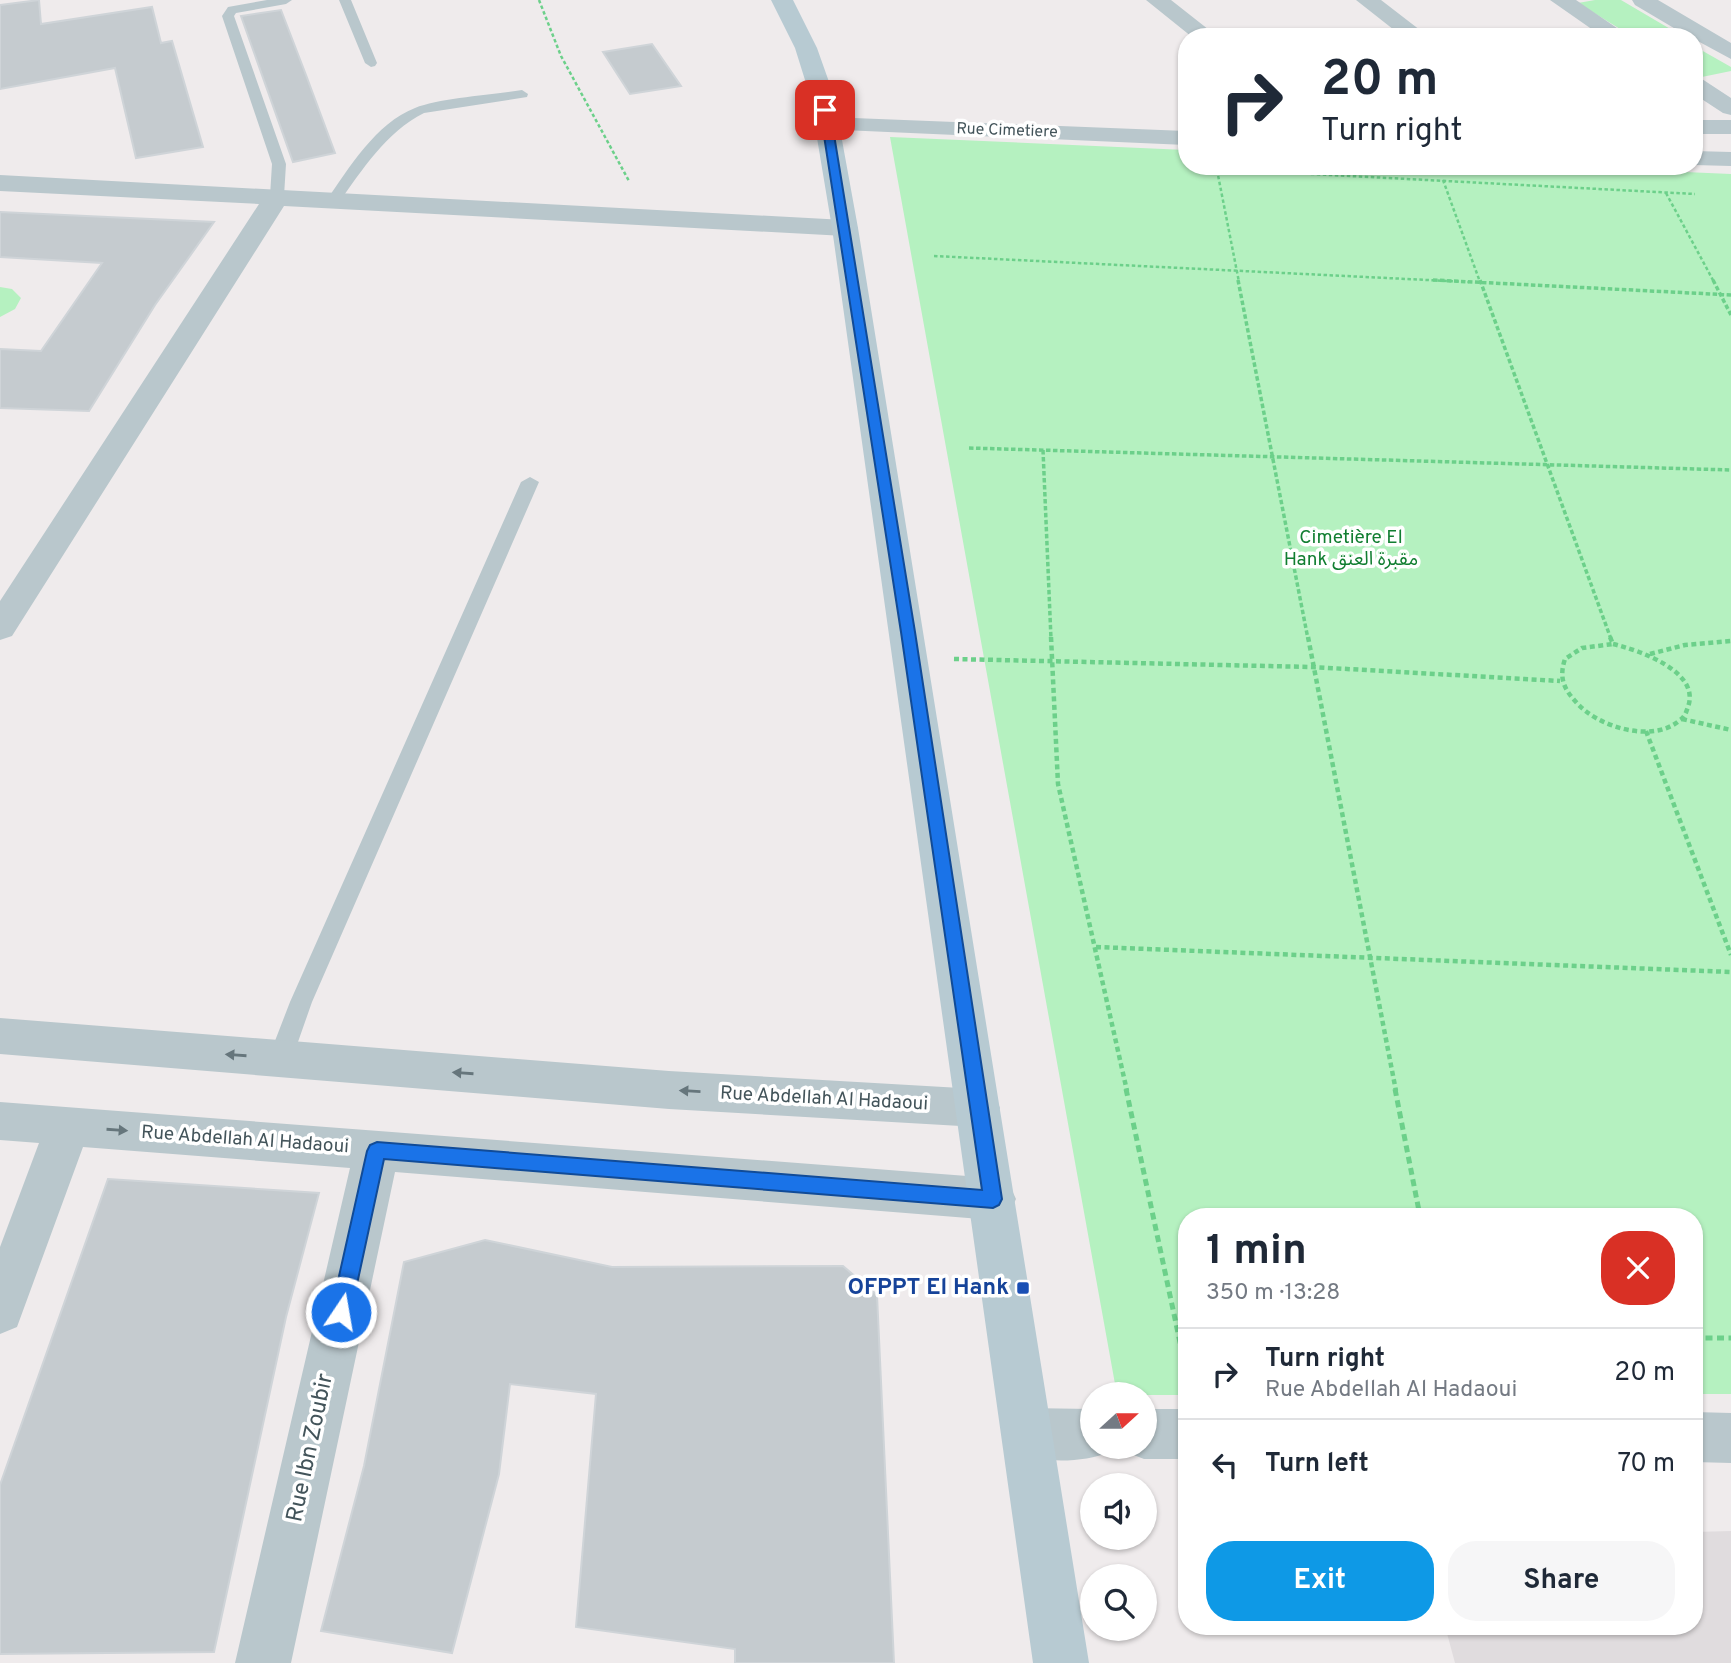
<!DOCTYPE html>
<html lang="en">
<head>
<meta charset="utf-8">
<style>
  body { margin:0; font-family:Overpass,"Noto Sans Arabic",sans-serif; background:#f6f6f7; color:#1f2937; height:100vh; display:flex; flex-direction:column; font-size:26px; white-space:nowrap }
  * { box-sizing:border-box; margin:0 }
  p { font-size:23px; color:#747a83 }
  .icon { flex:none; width:38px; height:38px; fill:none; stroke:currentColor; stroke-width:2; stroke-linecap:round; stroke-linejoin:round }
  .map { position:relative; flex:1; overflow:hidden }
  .side { position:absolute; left:1178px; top:1208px; width:525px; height:427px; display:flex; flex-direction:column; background:#fff; border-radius:28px; box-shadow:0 2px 5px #0004 }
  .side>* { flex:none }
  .guide { position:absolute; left:1178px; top:28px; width:525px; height:147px; border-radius:28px; box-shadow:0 2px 5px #0004; background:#fff; color:#1f2937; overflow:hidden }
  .needle { width:46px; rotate:69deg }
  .controls { position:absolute; left:1080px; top:1382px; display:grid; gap:14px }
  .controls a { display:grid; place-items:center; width:77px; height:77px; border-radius:50%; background:#fff; box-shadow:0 2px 5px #0004; font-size:35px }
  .pin { position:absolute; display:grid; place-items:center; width:60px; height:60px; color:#fff; margin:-30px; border-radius:14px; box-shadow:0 4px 10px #0006 }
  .me { position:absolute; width:77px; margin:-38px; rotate:12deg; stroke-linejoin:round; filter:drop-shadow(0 0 5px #0008) }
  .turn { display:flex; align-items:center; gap:24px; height:147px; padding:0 28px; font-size:32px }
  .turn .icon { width:91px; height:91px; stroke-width:2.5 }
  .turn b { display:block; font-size:49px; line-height:60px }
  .round { display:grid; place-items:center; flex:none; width:74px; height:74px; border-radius:28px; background:#f6f6f7 }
  .summary { display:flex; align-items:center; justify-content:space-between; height:119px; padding:0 28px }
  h1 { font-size:42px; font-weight:700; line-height:52px }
  .cta { display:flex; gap:14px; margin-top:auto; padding:14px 28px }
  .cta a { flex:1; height:80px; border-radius:28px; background:#0e99e6; color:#fff; font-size:28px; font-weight:700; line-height:80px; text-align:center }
  .cta a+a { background:#f6f6f7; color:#1f2937 }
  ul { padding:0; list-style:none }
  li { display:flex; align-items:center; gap:21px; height:91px; padding:0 28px; border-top:2px solid #e0e1e3 }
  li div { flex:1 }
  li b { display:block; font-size:26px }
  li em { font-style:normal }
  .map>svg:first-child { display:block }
</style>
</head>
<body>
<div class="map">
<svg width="1731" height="1663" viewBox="0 0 1731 1663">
  <rect width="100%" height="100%" fill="#efebec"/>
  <path fill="#e0dcde" d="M1731,1531V1663H1455L1445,1626H1694V1532Z"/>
  <path fill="#b5f1c0" d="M1595,0H1621L1672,30L1633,37L1578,3Z
    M1694,46L1731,67V71L1697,78L1694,76Z
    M890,137L1186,150V166H1546L1731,174V1394H1694V1216H1186V1395H1117Z
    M0,287L12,289L21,298L15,309L0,317Z"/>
  <path fill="#c5cbcf" stroke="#cfd4d8" stroke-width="2" d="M39,0L41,24L152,7L161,43L172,41L203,147L136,158L115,68L0,89V5Z
    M281,10L306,75L335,153L293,162L241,16Z
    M652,44L681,86L630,94L603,52Z
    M0,212L214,222L155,305L89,411L0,408V349L41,351L102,263L0,257Z
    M108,1179L319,1193L286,1317L214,1652L0,1654V1485Z
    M485,1240L612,1267L843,1266L877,1295L894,1663H735V1649L576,1627L596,1394L510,1384L499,1474L452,1653L321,1631L364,1466L404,1262Z"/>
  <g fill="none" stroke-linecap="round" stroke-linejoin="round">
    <path stroke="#6cd08a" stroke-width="2.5" stroke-dasharray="3.5 2.5" stroke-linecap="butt" d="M539,0L561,56L629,181
      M1197,168L1695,194
      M1217,170L1239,282
      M1443,180L1480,282
      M1666,193L1714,282
      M934,256L1469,282"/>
    <path stroke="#6cd08a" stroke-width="3.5" stroke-dasharray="4.5 2.5" stroke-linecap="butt" d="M1238,280L1308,639
      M1433,280L1731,295
      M1480,280L1611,639
      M1713,280L1731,315
      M969,448L1731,470
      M1043,450L1051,639"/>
    <path stroke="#6cd08a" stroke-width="4.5" stroke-dasharray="5 3.5" stroke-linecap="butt" d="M1051,637L1058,784L1127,1091
      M1308,637L1396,1091
      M1610,637L1613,644
      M1613,644C1638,650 1701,671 1688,707C1686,712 1685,717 1680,720C1653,744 1597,727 1576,702C1563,688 1559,677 1565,659L1582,648Z
      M1650,654L1685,645L1731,641
      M954,659L1312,667L1560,681
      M1682,719L1731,730
      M1646,731L1731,955
      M1096,947L1731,972"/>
    <path stroke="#6cd08a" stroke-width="5" stroke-dasharray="7 4.5" stroke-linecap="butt" d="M1126,1089L1181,1347L1186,1346
      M1395,1089L1420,1216
      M1694,1338H1731"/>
    <path fill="#b9c7cc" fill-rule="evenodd" d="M267,0H292L286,4L236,13L234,16L286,164L284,196L277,200L270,196L272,164L222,16L228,7Z
      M339,0H351L377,63L375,66L371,67L365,63Z
      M522,90L528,94L527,97L424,113C386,132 362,170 338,204L333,205L326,201C349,168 376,123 415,108C440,98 493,95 522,90Z
      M530,477L539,482L312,1002L292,1059L288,1066L280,1069L272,1066L268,1059L290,1002L521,482Z"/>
    <path fill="#b9c7cc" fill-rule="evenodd" d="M1146,0H1171L1218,37H1192Z
      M1356,0H1381L1429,37H1403Z
      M1550,0H1576L1630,37H1603Z
      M1632,0H1658L1731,43V59L1694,39V37H1689L1635,5Z
      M1694,77L1702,79L1731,98V115L1723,113L1694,94Z
      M828,117L1186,131V145L820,129L816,124L820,119Z
      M1694,120H1731V134H1694Z
      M1694,151L1731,152V166L1694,165Z
      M0,175L845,220L854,222L858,228L854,234L845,236L284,206L12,636L0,640V601L259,204L0,191Z
      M0,1018L669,1071L978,1089L994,1094L1000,1108L994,1122L978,1127L669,1109L0,1054Z
      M0,1102L993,1178L1009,1184L1016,1199L1009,1214L993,1220L395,1172L291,1663H235L350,1168L83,1147L17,1327L0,1334V1247L39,1143L0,1140Z
      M1026,1408L1092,1409V1447H1112L1110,1452C1080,1464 1038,1463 1008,1451L1001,1433L1008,1415Z
      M1144,1409H1186V1459H1144L1126,1452L1124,1447H1144Z
      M1694,1412L1731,1413V1463L1694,1462Z"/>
    <path fill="#b7cad2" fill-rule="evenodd" d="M771,0H793L817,48L834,96L858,228L1089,1663H1033L832,228L810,96L795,48Z"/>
  </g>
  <defs><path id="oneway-solid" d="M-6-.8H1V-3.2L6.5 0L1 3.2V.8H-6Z" transform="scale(1.75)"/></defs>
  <g fill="#66767c">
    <use href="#oneway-solid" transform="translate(236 1055) rotate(-176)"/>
    <use href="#oneway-solid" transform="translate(463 1073) rotate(-176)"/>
    <use href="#oneway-solid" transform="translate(690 1091) rotate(-177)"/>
    <use href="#oneway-solid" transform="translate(117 1130) rotate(4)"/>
  </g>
  <path fill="#1a73e8" stroke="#114b97" stroke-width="2" d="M825,107L830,110L915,632L1002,1199L999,1205L993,1208L384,1159L351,1312L348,1319L341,1322L334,1319L331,1312L367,1151L370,1145L377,1142L982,1190L901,632L820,110Z"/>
  <rect fill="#1a4fb4" stroke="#fff" stroke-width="2.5" x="1016" y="1281" width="14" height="14" rx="3.5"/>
  <g text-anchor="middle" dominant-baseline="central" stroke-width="7" stroke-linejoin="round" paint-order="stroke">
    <g font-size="16" fill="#43545a" stroke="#fff">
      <text transform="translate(1007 131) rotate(2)">Rue Cimetiere</text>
    </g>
    <g font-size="19" fill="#117e31" stroke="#fff">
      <text x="1351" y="538">Cimetière El<tspan x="1351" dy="22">Hank مقبرة العنق</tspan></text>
    </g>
    <g font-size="19" fill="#43545a" stroke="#fff">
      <text transform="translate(824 1099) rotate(3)">Rue Abdellah Al Hadaoui</text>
      <text transform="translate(245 1140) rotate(4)">Rue Abdellah Al Hadaoui</text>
    </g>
    <g font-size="23" font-weight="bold" fill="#164399" stroke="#fff" text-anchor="end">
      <text x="1009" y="1288">OFPPT El Hank</text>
    </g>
    <g font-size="23" fill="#43545a" stroke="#fff">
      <text transform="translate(311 1448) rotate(-78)">Rue Ibn Zoubir</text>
    </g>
  </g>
</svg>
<div class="controls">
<a><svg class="needle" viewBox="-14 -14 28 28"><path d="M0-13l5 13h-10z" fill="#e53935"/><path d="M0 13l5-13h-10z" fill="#747a83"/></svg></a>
<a><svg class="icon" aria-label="sound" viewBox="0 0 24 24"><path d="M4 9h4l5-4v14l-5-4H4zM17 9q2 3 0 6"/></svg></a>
<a><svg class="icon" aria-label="search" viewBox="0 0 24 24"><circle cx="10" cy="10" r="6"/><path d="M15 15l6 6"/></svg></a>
</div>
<div class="pin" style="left:825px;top:110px;background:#d93025"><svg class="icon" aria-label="arrive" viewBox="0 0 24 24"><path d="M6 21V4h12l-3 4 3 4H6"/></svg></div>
<svg class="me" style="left:341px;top:1312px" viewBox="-20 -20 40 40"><circle r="17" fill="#1a73e8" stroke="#fff" stroke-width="3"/><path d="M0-11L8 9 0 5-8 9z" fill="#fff"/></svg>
<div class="guide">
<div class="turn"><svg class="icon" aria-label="right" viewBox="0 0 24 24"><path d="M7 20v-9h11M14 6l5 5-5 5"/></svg><div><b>20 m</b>Turn right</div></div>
</div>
<section class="side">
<div class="summary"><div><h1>1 min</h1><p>350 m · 13:28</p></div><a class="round" style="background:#d93025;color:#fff"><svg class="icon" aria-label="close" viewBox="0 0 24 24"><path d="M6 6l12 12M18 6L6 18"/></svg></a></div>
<ul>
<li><svg class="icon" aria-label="right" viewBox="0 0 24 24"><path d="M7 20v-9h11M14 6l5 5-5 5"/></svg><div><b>Turn right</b><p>Rue Abdellah Al Hadaoui</p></div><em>20 m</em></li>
<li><svg class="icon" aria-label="left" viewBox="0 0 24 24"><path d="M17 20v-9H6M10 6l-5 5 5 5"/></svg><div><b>Turn left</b></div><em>70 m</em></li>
</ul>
<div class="cta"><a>Exit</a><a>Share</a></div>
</section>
</div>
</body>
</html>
